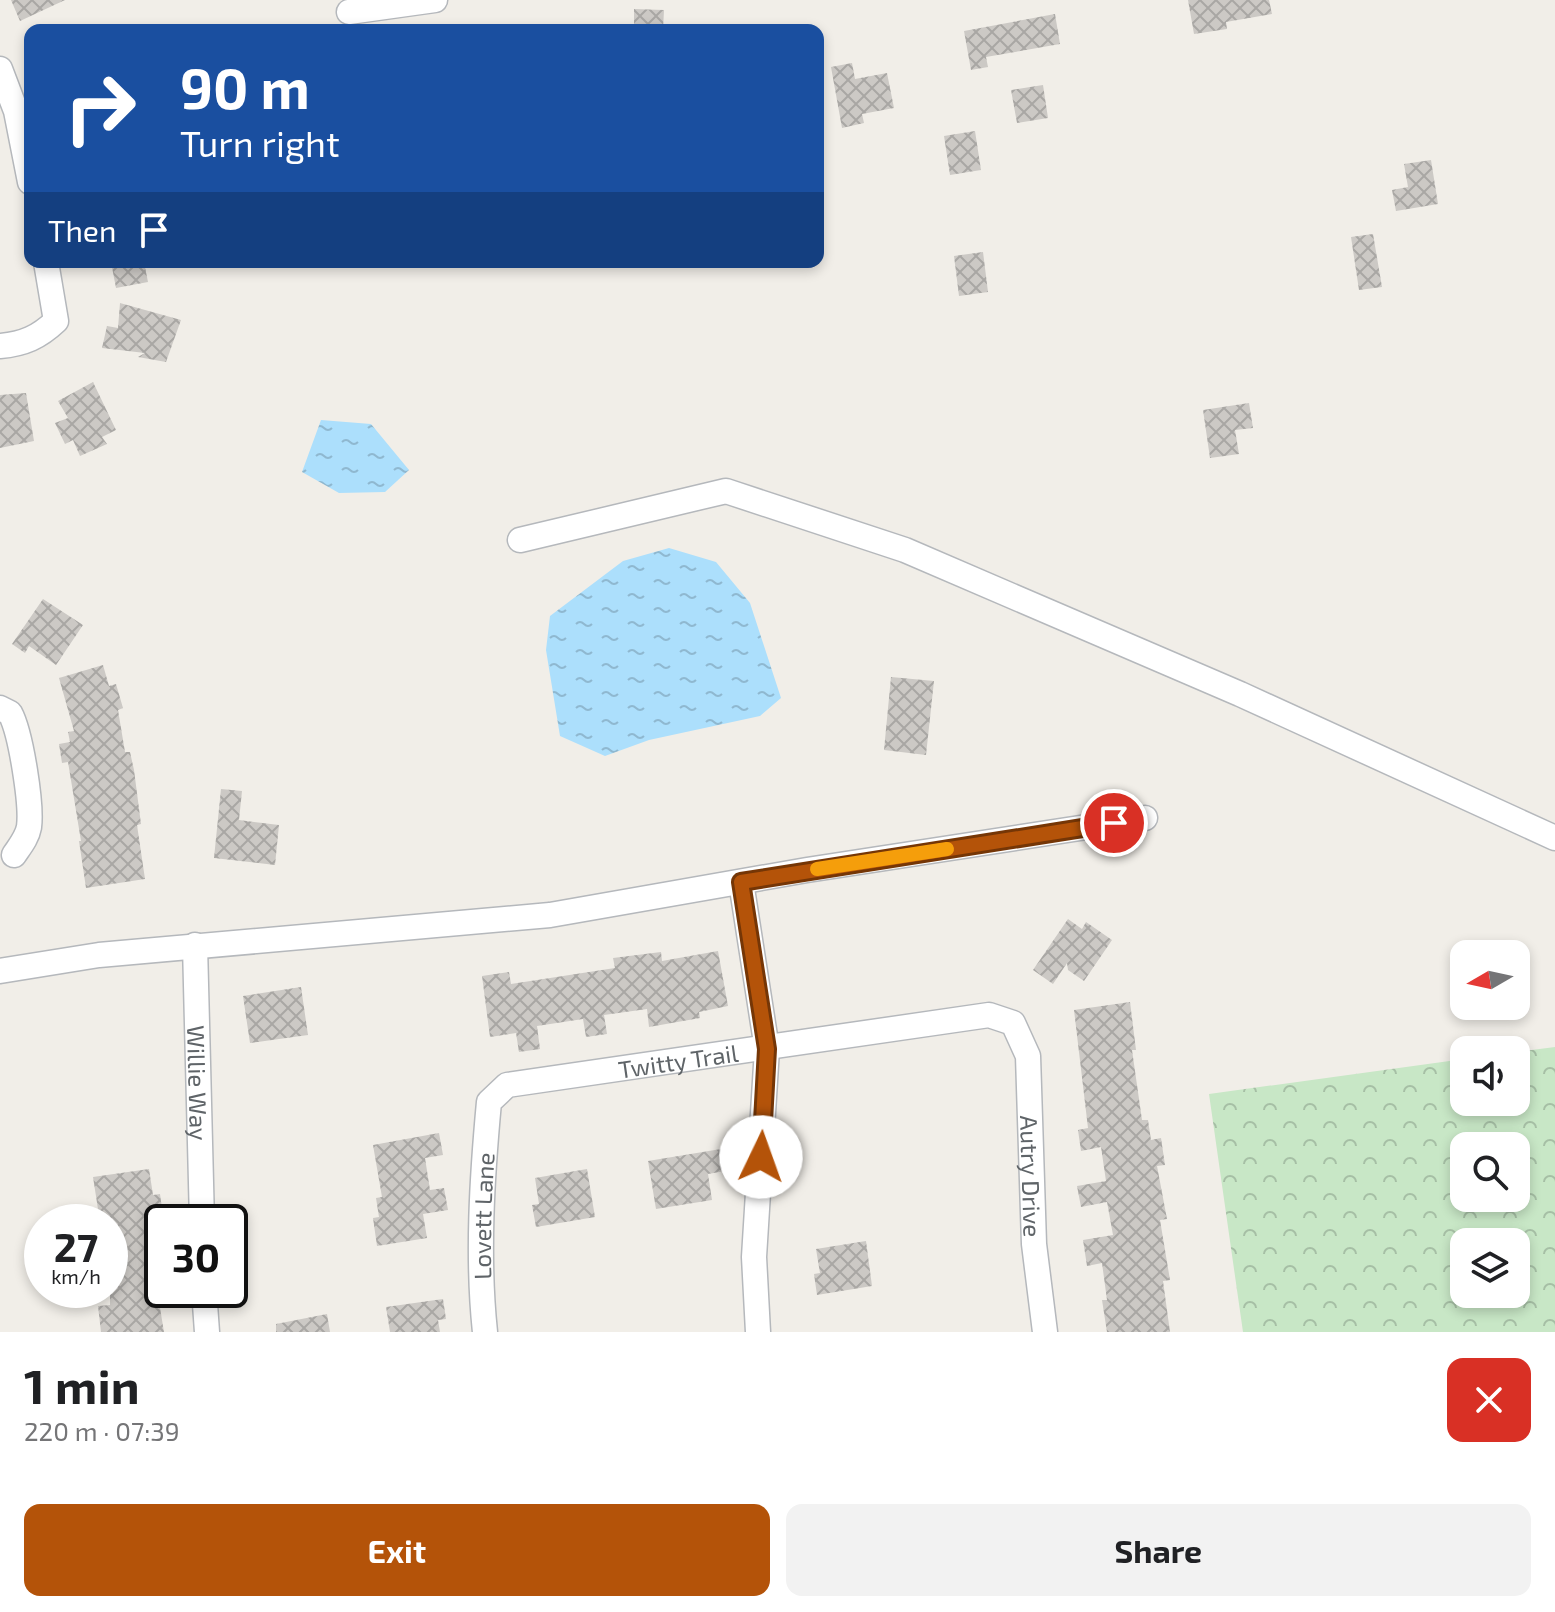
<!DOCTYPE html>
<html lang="en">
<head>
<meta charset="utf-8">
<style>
  body { margin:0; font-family:"Exo 2",sans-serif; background:#f2f2f2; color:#202124; height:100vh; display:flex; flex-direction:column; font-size:30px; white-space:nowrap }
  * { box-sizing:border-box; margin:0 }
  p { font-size:26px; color:#757577 }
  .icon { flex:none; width:44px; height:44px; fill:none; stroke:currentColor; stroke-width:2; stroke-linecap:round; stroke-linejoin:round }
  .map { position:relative; height:1332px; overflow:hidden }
  .sheet { display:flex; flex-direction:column; background:#fff; flex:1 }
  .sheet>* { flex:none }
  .top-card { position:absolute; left:24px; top:24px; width:800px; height:244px; border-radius:16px; box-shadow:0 4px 12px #0003; background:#1a4fa0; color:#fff; overflow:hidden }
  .needle { width:52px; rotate:261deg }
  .tools { position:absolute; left:1450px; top:940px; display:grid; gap:16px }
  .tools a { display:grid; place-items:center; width:80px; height:80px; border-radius:16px; background:#fff; box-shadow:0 4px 12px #0003; font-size:40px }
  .speed { position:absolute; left:24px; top:1204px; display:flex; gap:16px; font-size:40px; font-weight:700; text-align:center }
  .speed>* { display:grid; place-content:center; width:104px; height:104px; border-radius:50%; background:#fff; box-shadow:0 4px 12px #0003; line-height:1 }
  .speed small { font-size:20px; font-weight:400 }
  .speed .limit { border:4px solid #111; border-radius:12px; background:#fff; color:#111 }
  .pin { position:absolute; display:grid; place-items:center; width:68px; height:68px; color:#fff; margin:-34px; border:4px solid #fff; border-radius:50%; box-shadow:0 2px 8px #0007 }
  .me { position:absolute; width:88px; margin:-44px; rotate:3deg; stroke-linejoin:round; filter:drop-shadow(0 0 6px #0008) }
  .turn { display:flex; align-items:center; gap:28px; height:168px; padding:0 24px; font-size:36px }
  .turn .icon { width:104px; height:104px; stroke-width:2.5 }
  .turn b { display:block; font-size:56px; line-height:68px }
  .then { display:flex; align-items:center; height:76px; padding:0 24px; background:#0003; gap:16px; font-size:30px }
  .round { display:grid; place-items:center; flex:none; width:84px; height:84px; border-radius:16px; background:#f2f2f2 }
  .head { display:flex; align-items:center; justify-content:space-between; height:136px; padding:0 24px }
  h1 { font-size:48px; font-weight:700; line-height:60px }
  .primary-button { display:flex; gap:16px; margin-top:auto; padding:16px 24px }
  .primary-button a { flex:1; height:92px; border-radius:16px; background:#b45309; color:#fff; font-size:32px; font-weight:700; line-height:92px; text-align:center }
  .primary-button a+a { background:#f2f2f2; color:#202124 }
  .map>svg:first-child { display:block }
</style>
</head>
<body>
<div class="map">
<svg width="1555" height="1332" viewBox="0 0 1555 1332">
  <defs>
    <pattern id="forest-crowns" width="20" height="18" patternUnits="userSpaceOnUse" patternTransform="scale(2)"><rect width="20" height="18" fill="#c8e7c6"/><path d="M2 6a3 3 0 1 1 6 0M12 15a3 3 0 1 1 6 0" fill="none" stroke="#a6bfa5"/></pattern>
    <pattern id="water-ripples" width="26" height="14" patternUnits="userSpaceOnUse" patternTransform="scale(2)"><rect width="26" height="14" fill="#acdffc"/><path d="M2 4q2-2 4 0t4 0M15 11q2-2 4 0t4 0" fill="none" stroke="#8fb8d0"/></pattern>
    <pattern id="building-cross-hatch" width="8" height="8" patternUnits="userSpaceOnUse" patternTransform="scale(2)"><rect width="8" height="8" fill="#ccc9c5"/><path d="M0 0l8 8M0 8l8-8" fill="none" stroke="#a9a7a4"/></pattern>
  </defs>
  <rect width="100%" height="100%" fill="#f1eee8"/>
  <path fill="url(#forest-crowns)" fill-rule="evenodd" d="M1555,1047V1332H1243L1209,1094L1464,1059V1102H1516V1052ZM1464,1146H1516V1198H1464ZM1464,1242H1516V1294H1464Z"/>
  <path fill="url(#water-ripples)" d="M321,420L371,424L409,470L385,492L339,493L302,472Z
    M669,548L716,562L750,603L781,698L760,716L649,740L605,756L560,736L546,650L550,616L623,561Z"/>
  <path fill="url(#building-cross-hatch)" d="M11,0H65L20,21Z
    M1188,0H1269L1272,14L1226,22L1227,29L1194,34Z
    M634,9L664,10L663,30H634Z
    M1055,14L1060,44L986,57L988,67L971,70L964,31Z
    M852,63L855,79L887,73L894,108L862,114L864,123L842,128L831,67Z
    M1043,85L1048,118L1017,123L1011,90Z
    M975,131L981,170L950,175L944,136Z
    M1431,160L1438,204L1396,211L1392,190L1408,187L1404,164Z
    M1373,234L1382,287L1359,290L1351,237Z
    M983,252L988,292L959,296L954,256Z
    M111,262H144L148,282L116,288Z
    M120,303L181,320L166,362L138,357L145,353L102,348L107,326L118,328Z
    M93,382L116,430L102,437L107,444L80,456L73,440L65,444L55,423L68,418L58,401Z
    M26,393L34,441L0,448V395Z
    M1249,403L1253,428L1235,430L1239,454L1210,458L1203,410Z
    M43,599L83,625L56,665L29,646L25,653L12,644Z
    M103,665L109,686L116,684L123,708L118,710L125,752H130L134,770L141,824L137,825L145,879L86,888L79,841H81L68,762L62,763L59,744L70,742L68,732L74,731L59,678Z
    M891,677L934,681L926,755L884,750Z
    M221,789L242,791L239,820L279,825L275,865L214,858Z
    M1068,919L1082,929L1086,922L1112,940L1084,981L1068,970L1067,963L1053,984L1033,970Z
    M718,951L728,1006L699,1012L700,1018L649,1027L647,1009L604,1015L607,1034L586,1037L583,1019L537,1026L540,1049L519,1052L516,1033L490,1037L482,976L509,972L511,984L615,968L613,958L661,952L662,961Z
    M301,987L308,1035L250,1043L243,996Z
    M1130,1002L1136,1050H1132L1142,1120H1148L1151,1140L1161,1138L1165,1165L1157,1166L1167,1219L1160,1220L1170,1280L1163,1281L1170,1332H1107L1102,1300H1107L1102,1263L1087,1266L1083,1240L1113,1235L1107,1202L1081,1207L1077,1186L1106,1181L1101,1147L1081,1151L1078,1130L1088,1128L1074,1010Z
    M439,1133L443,1155L425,1158L430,1190L444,1188L448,1210L423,1214L427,1238L377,1246L373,1218L379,1217L376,1198L382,1197L373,1145Z
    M721,1149L725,1171L708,1174L712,1200L656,1209L648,1161Z
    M149,1169L153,1195L160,1194L163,1216L162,1245L150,1247L164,1332H101L98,1306L110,1305V1222H100L93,1177Z
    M587,1169L595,1217L536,1227L532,1205L539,1204L535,1178Z
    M866,1241L872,1286L817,1295L814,1274L820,1273L816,1249Z
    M443,1299L446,1319L438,1320L440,1332H390L386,1307Z
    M327,1314L330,1332H276V1324Z"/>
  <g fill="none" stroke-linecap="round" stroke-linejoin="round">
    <g stroke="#b5b8bc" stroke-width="27">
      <g id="minor">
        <path d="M349,12L435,0"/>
        <path d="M0,69L16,111L30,182"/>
        <path d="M0,346C24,344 39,337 56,321L46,262"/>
        <path d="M520,540L726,491L905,550L1240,694L1555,838"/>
        <path d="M0,708L10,713C21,733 32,805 29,827C27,838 20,846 14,855"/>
        <path d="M741,882L767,1049L754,1257L758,1332"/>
        <path id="s1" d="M195,945L202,1222"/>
        <path d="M0,971L99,955L550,915L807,870L1145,818"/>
        <path d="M204,1290L207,1332"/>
        <path id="s2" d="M485,1332C477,1257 482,1177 489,1102L507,1085L989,1015L1013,1023L1028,1056L1034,1244L1045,1332"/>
      </g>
    </g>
    <use href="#minor" stroke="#fff" stroke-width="24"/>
  </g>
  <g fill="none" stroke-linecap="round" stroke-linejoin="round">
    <g stroke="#753606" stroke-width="20">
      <path id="route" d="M761,1157L767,1049L741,882L1114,823"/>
    </g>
    <use href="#route" stroke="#b45309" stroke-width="14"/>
    <path stroke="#f59e0b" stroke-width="14" d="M817,869L947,849"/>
  </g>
  <g text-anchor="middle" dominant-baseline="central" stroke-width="8" stroke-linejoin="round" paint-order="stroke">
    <g font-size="24" fill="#5f6468" stroke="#fff">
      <text stroke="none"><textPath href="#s2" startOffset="428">Twitty Trail</textPath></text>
      <text stroke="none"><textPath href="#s1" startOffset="138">Willie Way</textPath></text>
      <text stroke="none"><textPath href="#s2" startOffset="924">Autry Drive</textPath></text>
      <text stroke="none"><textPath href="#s2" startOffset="116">Lovett Lane</textPath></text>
    </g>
  </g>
</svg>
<div class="tools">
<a><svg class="needle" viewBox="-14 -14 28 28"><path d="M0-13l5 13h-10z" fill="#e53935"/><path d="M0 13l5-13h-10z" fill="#757577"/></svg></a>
<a><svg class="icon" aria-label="sound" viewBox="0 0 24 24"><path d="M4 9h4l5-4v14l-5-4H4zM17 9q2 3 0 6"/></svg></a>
<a><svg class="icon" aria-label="search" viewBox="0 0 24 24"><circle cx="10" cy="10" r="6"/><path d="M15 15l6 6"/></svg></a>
<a><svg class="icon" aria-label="layers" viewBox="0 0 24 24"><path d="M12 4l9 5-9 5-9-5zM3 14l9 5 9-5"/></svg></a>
</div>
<div class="speed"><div>27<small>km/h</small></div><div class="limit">30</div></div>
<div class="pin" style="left:1114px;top:823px;background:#d93025"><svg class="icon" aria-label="arrive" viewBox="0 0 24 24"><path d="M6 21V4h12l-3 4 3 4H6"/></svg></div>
<svg class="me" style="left:761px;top:1157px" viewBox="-20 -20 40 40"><circle r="19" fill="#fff"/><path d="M0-13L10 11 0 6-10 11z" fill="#b45309"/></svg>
<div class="top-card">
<div class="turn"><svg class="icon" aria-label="right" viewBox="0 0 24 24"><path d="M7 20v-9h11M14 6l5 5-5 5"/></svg><div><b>90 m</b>Turn right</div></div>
<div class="then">Then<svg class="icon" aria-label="arrive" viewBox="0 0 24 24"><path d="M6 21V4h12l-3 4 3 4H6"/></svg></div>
</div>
</div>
<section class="sheet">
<div class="head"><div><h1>1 min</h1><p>220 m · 07:39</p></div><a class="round" style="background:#d93025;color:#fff"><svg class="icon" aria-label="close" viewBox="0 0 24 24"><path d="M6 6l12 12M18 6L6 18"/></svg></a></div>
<div class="primary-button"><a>Exit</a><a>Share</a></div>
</section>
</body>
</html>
